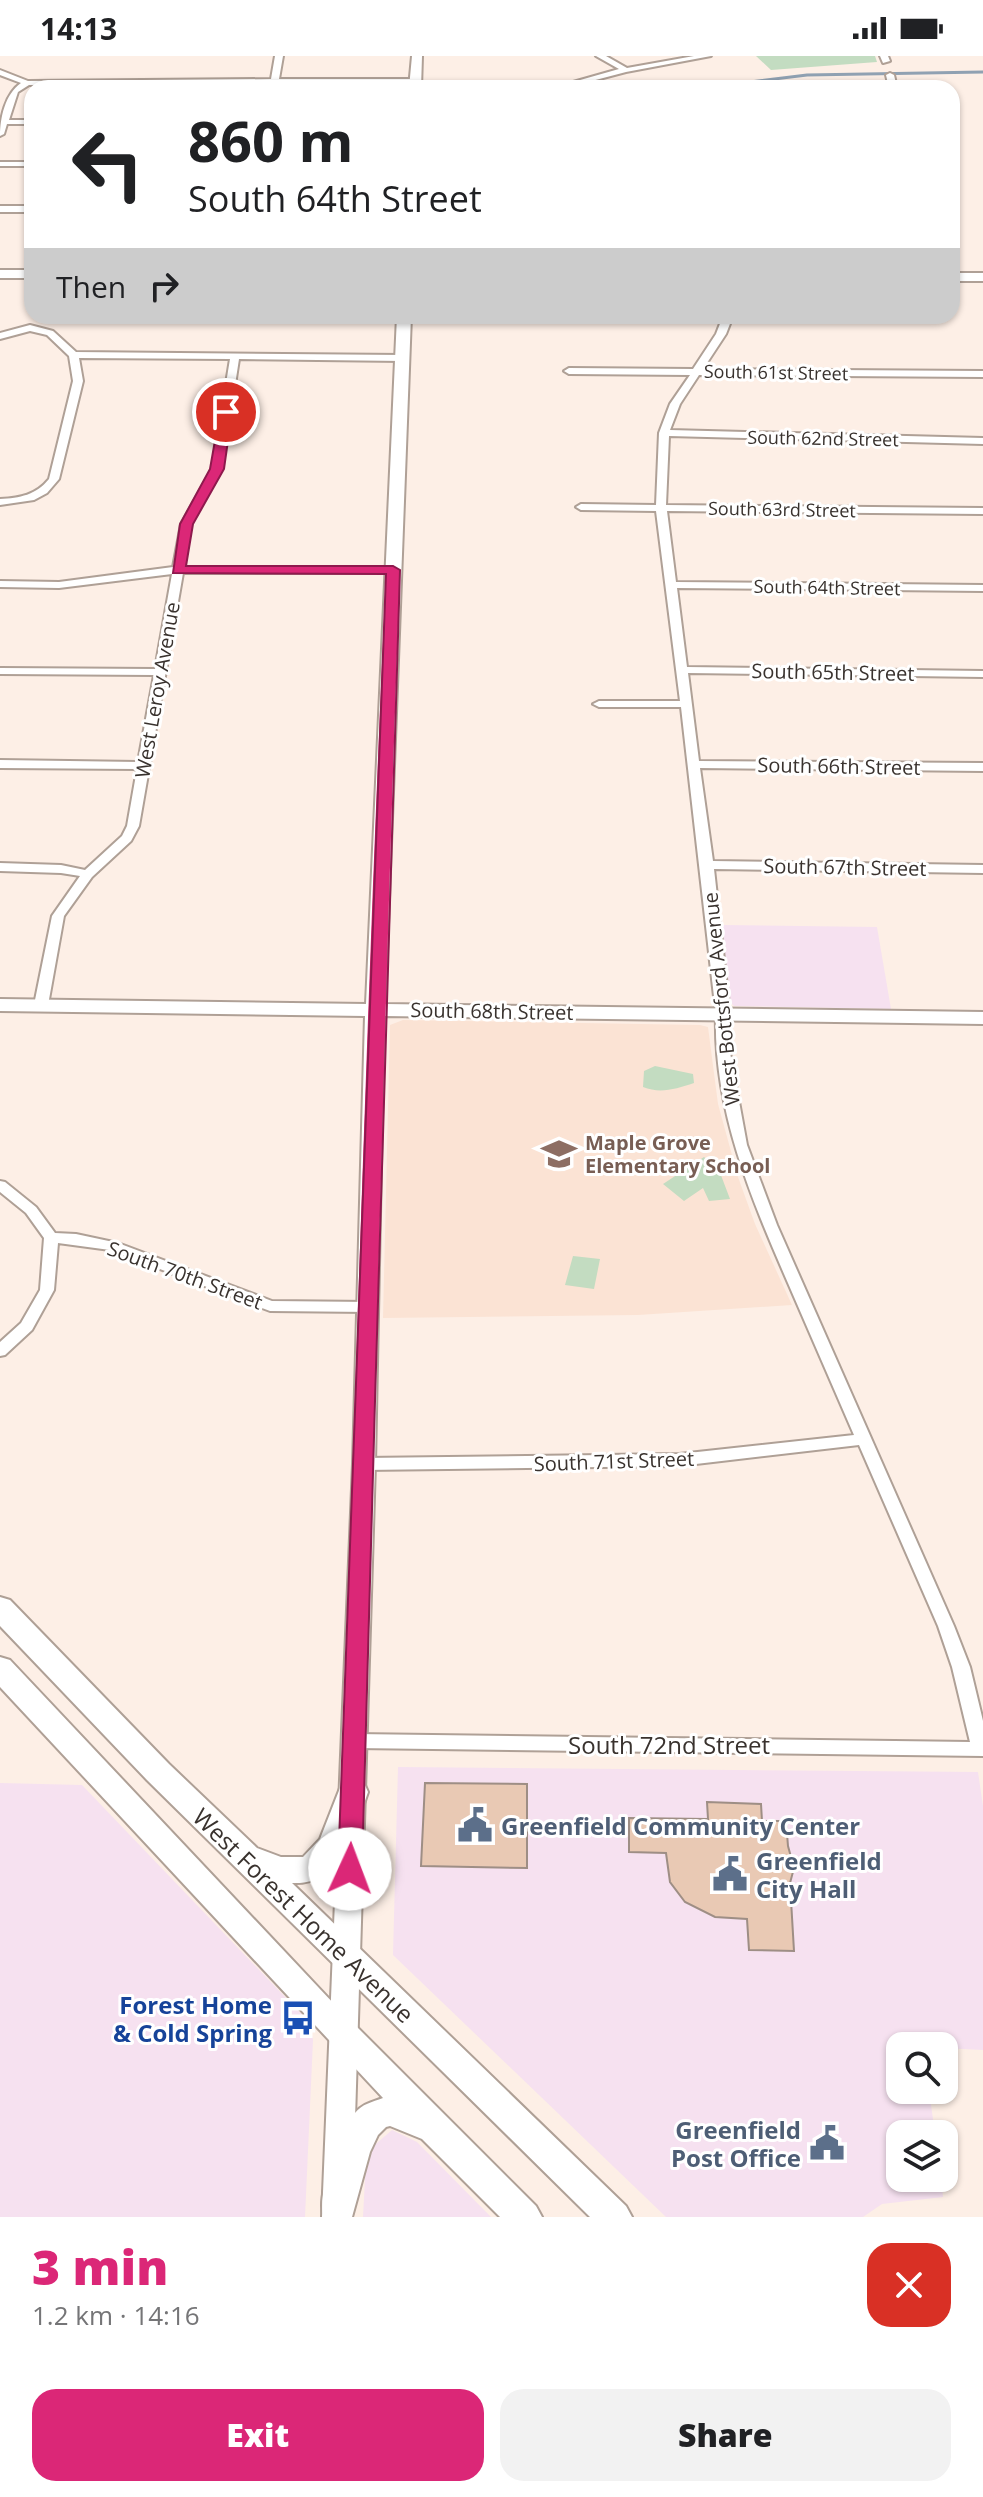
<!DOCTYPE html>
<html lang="en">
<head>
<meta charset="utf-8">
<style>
  body { margin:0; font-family:"Open Sans",sans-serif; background:#f2f2f2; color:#202124; height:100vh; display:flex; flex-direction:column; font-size:30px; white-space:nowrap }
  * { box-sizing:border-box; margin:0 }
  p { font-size:26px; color:#757577 }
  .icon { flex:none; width:44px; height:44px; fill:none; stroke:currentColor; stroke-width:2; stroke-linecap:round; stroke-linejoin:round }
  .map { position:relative; height:2161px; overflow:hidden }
  .side { display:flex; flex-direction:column; background:#fff; flex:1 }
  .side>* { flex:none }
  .banner { position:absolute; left:24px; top:24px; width:936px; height:244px; border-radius:24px; box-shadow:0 2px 6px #0004; background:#fff; color:#202124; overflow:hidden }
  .controls { position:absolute; left:886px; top:1976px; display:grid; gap:16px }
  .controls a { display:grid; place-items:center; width:72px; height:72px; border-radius:16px; background:#fff; box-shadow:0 2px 6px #0004; font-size:40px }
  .pin { position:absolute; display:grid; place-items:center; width:68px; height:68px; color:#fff; margin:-34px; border:4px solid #fff; border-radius:50%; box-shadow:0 2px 8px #0007 }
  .me { position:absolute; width:88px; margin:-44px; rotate:2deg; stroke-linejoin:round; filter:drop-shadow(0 0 6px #0008) }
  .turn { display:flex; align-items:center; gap:28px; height:168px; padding:0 32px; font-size:36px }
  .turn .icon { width:104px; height:104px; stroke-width:2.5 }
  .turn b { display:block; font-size:56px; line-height:68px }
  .then { display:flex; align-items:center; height:76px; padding:0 32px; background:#0003; gap:16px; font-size:30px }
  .round { display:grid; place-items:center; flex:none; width:84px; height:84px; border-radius:24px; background:#f2f2f2 }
  .summary { display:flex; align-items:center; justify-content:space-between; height:136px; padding:0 32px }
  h1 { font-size:48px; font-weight:800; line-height:60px; color:#db2777 }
  .cta { display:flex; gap:16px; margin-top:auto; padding:16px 32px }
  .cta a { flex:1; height:92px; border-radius:24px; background:#db2777; color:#fff; font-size:32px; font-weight:800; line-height:92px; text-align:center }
  .cta a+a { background:#f2f2f2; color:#202124 }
  .status { display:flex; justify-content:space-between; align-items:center; height:56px; padding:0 40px; background:#fff; direction:ltr }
  .status svg { height:22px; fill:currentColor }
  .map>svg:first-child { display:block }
</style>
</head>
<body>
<div class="status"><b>14:13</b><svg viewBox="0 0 49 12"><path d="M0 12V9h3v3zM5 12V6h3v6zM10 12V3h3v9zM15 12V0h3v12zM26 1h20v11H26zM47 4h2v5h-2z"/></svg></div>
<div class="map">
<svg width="983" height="2161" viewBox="0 0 983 2161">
  <rect width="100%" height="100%" fill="#fdefe6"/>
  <path fill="#f6e1f0" d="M721,869L877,871L891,953L734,950L730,946Z
    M398,1711L978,1716L983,1750V1994L900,1990V2034H929L935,2078H900V2122H941L943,2141L882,2148L863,2161H666L393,1899Z
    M0,1727L82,1729L309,1966L313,1984L305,2161H0Z
    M392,2074L417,2086L491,2161H363L366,2104L370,2093Z"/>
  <path fill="#fbe3d4" d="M403,964L700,969L708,971L718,1048L738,1121L755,1168L792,1249L638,1259L383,1262L390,969Z"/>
  <path fill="#c3dcc1" d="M756,0H875L877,6L771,14Z
    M655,1010L693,1018L694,1027C676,1033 660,1038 643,1031L644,1015Z
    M704,1101L719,1114L730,1143L709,1145L703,1132L684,1145L663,1128Z
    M573,1200L600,1203L594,1233L565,1229Z"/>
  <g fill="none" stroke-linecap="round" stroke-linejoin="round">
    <path stroke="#90a1b2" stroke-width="3" d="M702,32L807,19L983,16"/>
  </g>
  <path fill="#e9c9b4" stroke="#9e8e85" stroke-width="2" d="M425,1727L527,1728V1812L421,1810Z
    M707,1746L761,1748L762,1765H786L788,1790L794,1812L790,1827L794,1895L749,1894L747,1863L715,1861L685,1846L670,1826L666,1797L629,1796V1762L708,1763Z"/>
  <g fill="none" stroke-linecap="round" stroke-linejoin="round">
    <g stroke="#afa096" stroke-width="4">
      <path id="street" d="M275,0H283L279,23H415L419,25L415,27L278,28V32H270L271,28L29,29L18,36L9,64H32V68H7L4,78L0,80C0,62 5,38 21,27L0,19V14L28,25L271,23Z
        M596,0H606L627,12L694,0H711L626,16L565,32H552L619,13Z
        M880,0H888L890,5L883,7Z
        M890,17L894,19L897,32H889L886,19Z
        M0,106H32V110H0Z
        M0,150H32V156H0Z
        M952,214L956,217L958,231H952Z
        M723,260H733L726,278L703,313L983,315V321L699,319L680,348L670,374L983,382V388L669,380L666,449L983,452V458L667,455L676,526L983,529V535L677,532L687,611L983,615V621L688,617L699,705L983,707V715L700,712L713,805L983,809V817L714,813L730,958L729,991L747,1089L777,1169L954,1570L970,1611L983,1665V1700L355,1692L349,1690L346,1685L349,1680L355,1678L970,1686L952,1611L938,1570L859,1389L679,1410L364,1414L358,1412L356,1408L358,1404L364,1402L679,1398L854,1379C832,1328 810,1278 788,1227C751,1142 713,1053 716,958L681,651H599L593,648L599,645H680L656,455L581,454L576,451L581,448L656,449L659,377L670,348L690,319L569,318L564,315L569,312L693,313L716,278Z
        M30,269L53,275L76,296L403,299L408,302L403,305L239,303L222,413L191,468L184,511H393L398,514L393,517H183L139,770L131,785L92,821L64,860L48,949L41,953L34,949L52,860L80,820L61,817L0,815V807L61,809L85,814L122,780L127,770L137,713L0,712V704L138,706L154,619L0,618V612L155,613L172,518L59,532L0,531V525L59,526L173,511L181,468L212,413L230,303L79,302L83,325L59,423L47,437L34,444L0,449V443C20,442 36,439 49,423L73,325L69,300L47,279L30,275L0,283V277Z
        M0,1125L5,1126L36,1151L55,1177L76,1178L118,1187L272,1245L369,1246L377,1251L369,1256L270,1255L110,1194L58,1187L54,1234L32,1274L5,1299L0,1300V1286L21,1267L40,1234L44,1182L26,1157L0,1136Z"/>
    </g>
    <g stroke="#afa096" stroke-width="4">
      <path id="secondary" d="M412,0H422L421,32H409Z
        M0,214H32V222H0Z
        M952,217H983V225H952Z
        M397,260H411L385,948L983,956V968L384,960L375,1408L352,2161H322L353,1408L365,960L0,955V943L366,948Z"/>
    </g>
    <g stroke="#afa096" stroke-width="4">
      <path id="primary" d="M0,1541L10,1544L169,1708L257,1792L281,1801H303L320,1783L342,1727L353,1724L364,1727L368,1736C355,1773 342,1830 292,1827L626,2150L632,2161H590L147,1724L0,1570Z
        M0,1601L10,1604L335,1949L536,2150L542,2161H500L422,2083L390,2070L386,2071L378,2079L370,2096L352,2161H324C315,2142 341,2074 355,2057C362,2048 372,2046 383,2042L0,1631Z"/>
    </g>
    <use href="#street" fill="#fff" fill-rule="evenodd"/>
    <use href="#secondary" fill="#fff" fill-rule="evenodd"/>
    <use href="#primary" fill="#fff" fill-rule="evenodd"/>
  </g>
  <path fill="#db2777" stroke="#8e194d" stroke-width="2" d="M226,352L232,356L224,413L193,468L186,510H393L400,514C384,947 375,1380 362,1813L358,1820L350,1823L341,1820L338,1813C355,1382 366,950 386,518L173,517L180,468L210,413L220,356Z"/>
  <defs>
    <g id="school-bare" transform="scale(2.76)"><path d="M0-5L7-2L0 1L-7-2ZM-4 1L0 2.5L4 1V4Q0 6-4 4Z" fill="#8d6e63" stroke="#fff" stroke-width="2.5" paint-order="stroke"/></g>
    <g id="civic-bare" transform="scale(2.76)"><path d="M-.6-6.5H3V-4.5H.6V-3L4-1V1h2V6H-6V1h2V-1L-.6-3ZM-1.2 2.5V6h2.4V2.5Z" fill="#5c6f8a" stroke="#fff" stroke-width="2.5" paint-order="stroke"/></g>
    <g id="bus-bare" transform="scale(2.76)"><path d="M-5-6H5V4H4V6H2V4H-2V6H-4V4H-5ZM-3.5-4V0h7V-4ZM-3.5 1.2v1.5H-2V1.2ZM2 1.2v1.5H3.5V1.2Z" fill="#1a4fb4" stroke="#fff" stroke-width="2.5" paint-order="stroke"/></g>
  </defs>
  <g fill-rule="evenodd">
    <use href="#school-bare" x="559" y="1098"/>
    <use href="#civic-bare" x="475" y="1769"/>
    <use href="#civic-bare" x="730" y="1818"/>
    <use href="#bus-bare" x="298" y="1962"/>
    <use href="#civic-bare" x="827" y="2087"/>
  </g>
  <g text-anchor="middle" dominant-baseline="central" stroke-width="6" stroke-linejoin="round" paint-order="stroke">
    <g font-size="18" fill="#39322e" stroke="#fff">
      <text transform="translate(776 316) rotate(1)">South 61st Street</text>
      <text transform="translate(823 382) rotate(1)">South 62nd Street</text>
      <text transform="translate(782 453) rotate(1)">South 63rd Street</text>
      <text transform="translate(827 531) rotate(1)">South 64th Street</text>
    </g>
    <g font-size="20" fill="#39322e" stroke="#fff">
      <text transform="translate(833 616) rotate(1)">South 65th Street</text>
      <text transform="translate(157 634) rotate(-80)">West Leroy Avenue</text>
      <text transform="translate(839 710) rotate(1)">South 66th Street</text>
      <text transform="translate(845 811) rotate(1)">South 67th Street</text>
      <text transform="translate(721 943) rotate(-96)">West Bottsford Avenue</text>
      <text transform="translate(492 955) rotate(1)">South 68th Street</text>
      <text transform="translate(185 1219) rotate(20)">South 70th Street</text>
      <text transform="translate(614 1405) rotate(-2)">South 71st Street</text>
    </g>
    <g font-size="20" font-weight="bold" fill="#785e54" stroke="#fff" text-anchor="start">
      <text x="585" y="1086">Maple Grove<tspan x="585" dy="23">Elementary School</tspan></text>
    </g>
    <g font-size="24" fill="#39322e" stroke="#fff">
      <text x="669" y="1688">South 72nd Street</text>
      <text transform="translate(304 1859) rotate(44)">West Forest Home Avenue</text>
    </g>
    <g font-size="24" font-weight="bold" fill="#4e5e75" stroke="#fff" text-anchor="start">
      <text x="501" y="1769">Greenfield Community Center</text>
      <text x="756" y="1804">Greenfield<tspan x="756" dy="28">City Hall</tspan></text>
      <text x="801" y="2073" text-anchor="end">Greenfield<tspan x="801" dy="28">Post Office</tspan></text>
    </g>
    <g font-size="24" font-weight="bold" fill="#164399" stroke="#fff" text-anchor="end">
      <text x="272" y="1948">Forest Home<tspan x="272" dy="28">&amp; Cold Spring</tspan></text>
    </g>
  </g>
</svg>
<div class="controls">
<a><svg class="icon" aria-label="search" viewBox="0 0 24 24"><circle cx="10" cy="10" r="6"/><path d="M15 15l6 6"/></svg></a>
<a><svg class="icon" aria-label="layers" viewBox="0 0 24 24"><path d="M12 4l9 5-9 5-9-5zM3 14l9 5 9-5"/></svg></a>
</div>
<div class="pin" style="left:226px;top:356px;background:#d93025"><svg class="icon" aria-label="arrive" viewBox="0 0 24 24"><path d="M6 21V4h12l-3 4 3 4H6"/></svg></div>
<svg class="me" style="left:350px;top:1813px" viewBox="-20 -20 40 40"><circle r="19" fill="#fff"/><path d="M0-13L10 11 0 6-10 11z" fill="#db2777"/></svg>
<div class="banner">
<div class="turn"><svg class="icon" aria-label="left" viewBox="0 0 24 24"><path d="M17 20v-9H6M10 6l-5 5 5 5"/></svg><div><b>860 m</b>South 64th Street</div></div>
<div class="then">Then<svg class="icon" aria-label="right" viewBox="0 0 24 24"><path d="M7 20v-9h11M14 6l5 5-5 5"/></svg></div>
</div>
</div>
<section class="side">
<div class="summary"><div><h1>3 min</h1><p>1.2 km · 14:16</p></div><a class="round" style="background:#d93025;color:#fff"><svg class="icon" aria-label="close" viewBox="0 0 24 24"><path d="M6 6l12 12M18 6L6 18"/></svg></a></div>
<div class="cta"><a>Exit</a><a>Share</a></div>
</section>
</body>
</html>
